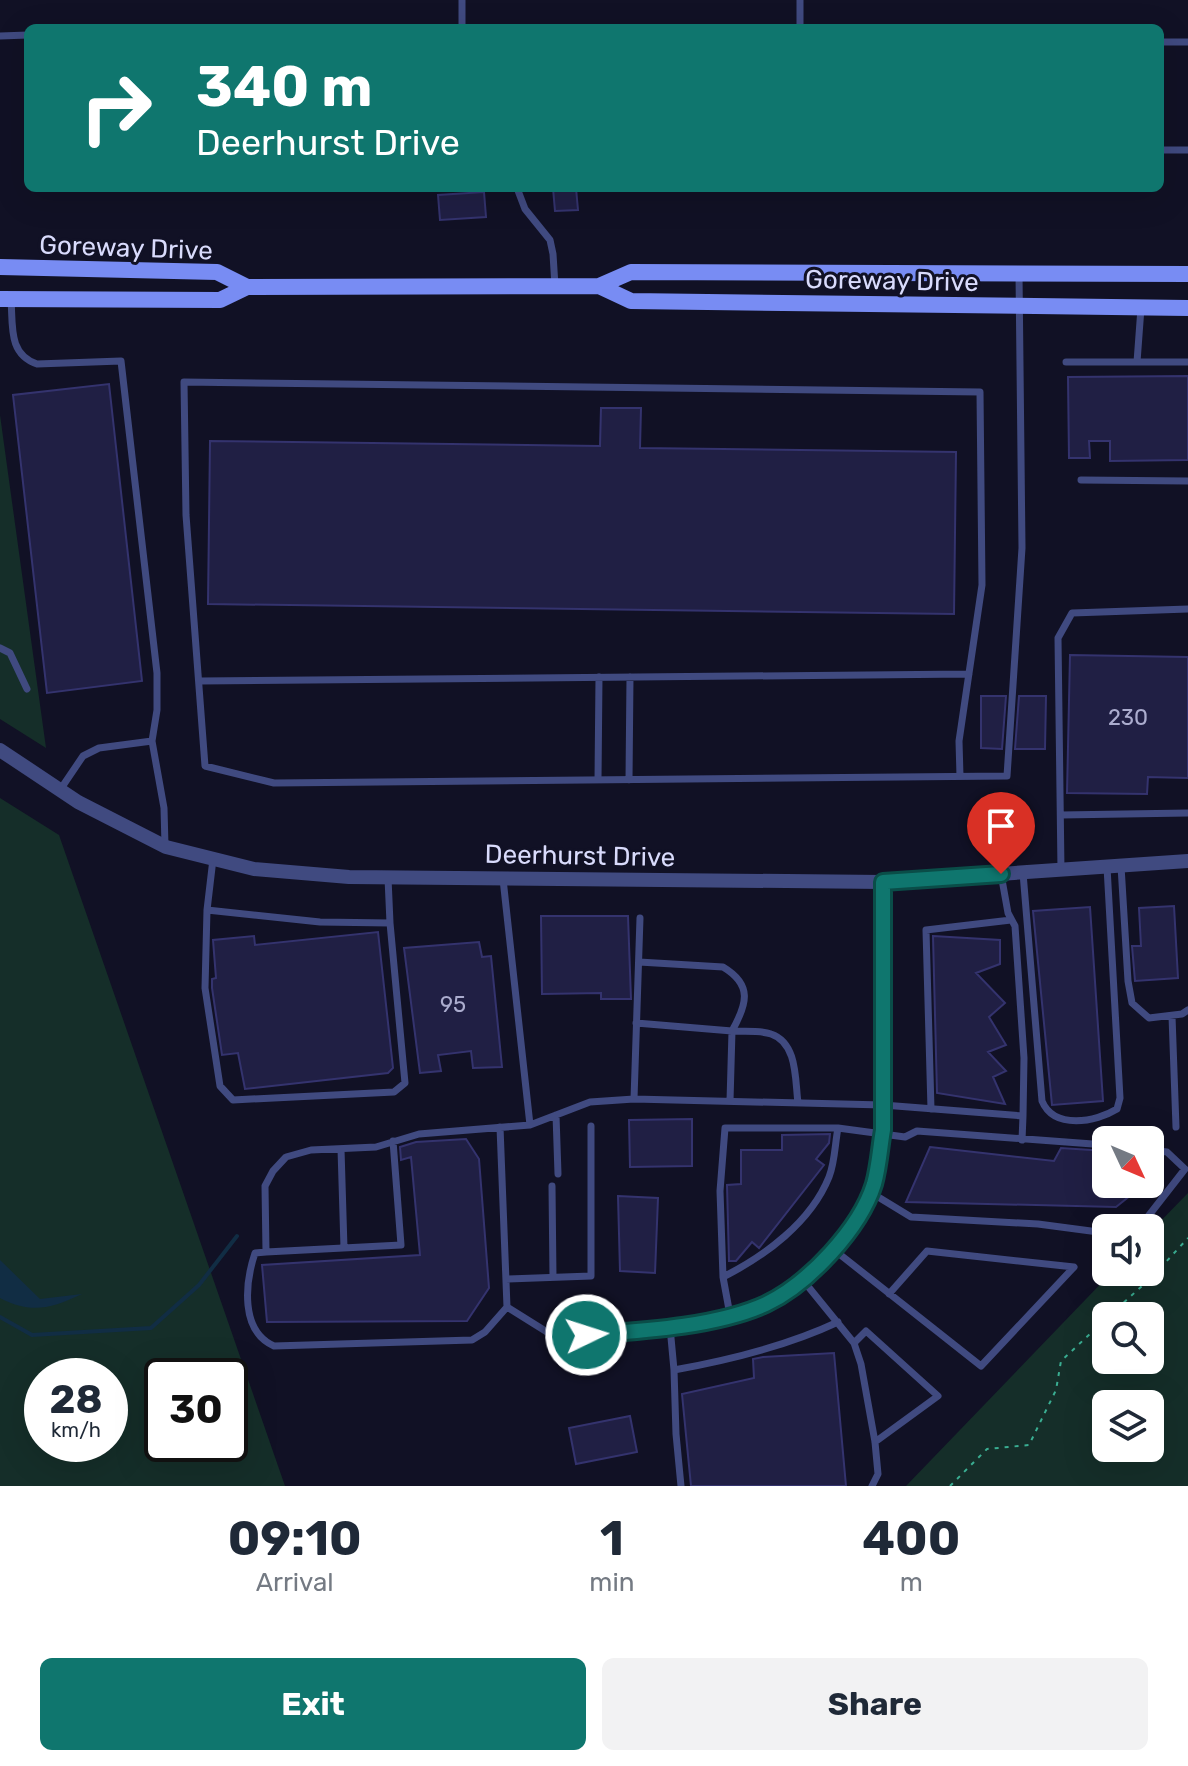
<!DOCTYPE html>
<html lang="en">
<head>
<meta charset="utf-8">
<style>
  body { margin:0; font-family:Rubik,sans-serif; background:#f2f2f3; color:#1f2937; height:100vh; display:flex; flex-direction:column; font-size:30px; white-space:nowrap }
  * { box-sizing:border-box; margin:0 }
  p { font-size:26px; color:#747a83 }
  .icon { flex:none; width:44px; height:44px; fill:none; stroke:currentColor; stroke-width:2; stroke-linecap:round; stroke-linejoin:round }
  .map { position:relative; height:1486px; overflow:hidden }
  .sheet { display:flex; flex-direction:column; background:#fff; flex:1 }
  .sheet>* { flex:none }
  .hud { position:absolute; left:24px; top:24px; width:1140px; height:168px; border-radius:12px; box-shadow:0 8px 32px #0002; background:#0f766e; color:#fff; overflow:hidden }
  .needle { width:52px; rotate:134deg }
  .fabs { position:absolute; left:1092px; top:1126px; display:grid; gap:16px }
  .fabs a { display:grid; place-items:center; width:72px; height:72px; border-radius:12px; background:#fff; box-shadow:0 8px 32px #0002; font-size:40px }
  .speed { position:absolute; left:24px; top:1358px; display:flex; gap:16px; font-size:40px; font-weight:700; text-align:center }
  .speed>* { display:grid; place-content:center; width:104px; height:104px; border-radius:50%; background:#fff; box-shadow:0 8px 32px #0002; line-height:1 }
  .speed small { font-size:20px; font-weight:400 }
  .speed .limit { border:4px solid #111; border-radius:12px; background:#fff; color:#111 }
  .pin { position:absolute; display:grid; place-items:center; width:68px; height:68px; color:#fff; margin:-82px -34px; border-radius:50% 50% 50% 0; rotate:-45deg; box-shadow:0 0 8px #0007 }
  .pin .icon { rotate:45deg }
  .me { position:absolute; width:88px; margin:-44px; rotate:86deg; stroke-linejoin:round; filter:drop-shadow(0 0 6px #0008) }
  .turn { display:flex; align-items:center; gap:28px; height:168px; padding:0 40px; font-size:36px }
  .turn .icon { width:104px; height:104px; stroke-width:2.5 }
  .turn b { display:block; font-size:56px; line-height:68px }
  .eta { display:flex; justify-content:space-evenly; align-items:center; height:136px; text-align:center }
  .eta b { font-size:48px; font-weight:700; line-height:56px }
  .cta { display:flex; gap:16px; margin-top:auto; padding:16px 40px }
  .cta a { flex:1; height:92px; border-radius:12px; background:#0f766e; color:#fff; font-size:32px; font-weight:700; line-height:92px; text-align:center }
  .cta a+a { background:#f2f2f3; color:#1f2937 }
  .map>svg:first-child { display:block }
</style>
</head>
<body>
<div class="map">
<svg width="1188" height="1486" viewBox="0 0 1188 1486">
  <rect width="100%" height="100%" fill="#111125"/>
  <path fill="#152e29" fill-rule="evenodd" d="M0,415L46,748L0,719Z
    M0,798L59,835L285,1486H0ZM42,1376H110V1444H42ZM162,1376H230V1444H162Z
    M1188,1193V1486H906L1112,1272H1150V1232ZM1106,1316H1150V1360H1106ZM1106,1404H1150V1448H1106Z"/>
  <path fill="#112d44" d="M0,1260L40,1299L82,1294C50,1309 31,1314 0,1298Z"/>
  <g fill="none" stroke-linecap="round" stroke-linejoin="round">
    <path stroke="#112d44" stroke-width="4" d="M0,1317L32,1335L151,1328L199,1285L237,1236"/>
  </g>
  <path fill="#201f44" stroke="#34336e" stroke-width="2" d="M553,188H576L578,210L555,211Z
    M484,192L486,217L440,220L438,195Z
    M1188,376V460L1110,461V441H1089L1090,458H1069L1068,377Z
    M109,384L142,681L47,693L13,395Z
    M601,408H641L640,448L956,452L954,614L208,604L210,441L600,446Z
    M1070,655L1188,657V778L1148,777L1147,794L1067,793Z
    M981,696H1006L1002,749L981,748Z
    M1019,696H1046L1045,749H1015Z
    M1174,906L1178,978L1135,981L1132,946H1141L1139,908Z
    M1090,907L1103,1101L1052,1105L1033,911Z
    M541,916H628L631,999H601V993L542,994Z
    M378,932L393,1068L388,1073L245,1089L238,1053L222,1055L212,988V979L216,978L213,940L254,936L255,945Z
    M933,936L1000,940V964L976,973L1005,1003L989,1017L1006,1045L988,1052L1006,1071L993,1077L1005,1104L937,1093Z
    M479,942L482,957L491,956L502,1067L473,1068L471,1051L438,1055L441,1071L420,1073L404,948Z
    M692,1119V1166L630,1167L629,1120Z
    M830,1134L829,1143L816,1159L824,1165L759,1248L752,1242L736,1261H729L727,1185L741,1184V1150H782V1135Z
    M466,1139L479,1159L489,1288L467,1321L267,1322L262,1265L420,1255L411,1157L401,1160L400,1147L416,1142Z
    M930,1147L1054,1161L1061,1148L1106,1151V1184H1136V1191L1116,1207L906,1202Z
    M618,1196L658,1198L655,1273L620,1271Z
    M834,1353L846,1486H691L682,1394L754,1378L753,1359L763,1357Z
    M630,1416L637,1452L576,1464L569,1428Z"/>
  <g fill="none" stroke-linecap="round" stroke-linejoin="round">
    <path stroke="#3aae92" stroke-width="2" stroke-dasharray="4 6" stroke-linecap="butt" d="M1109,1316L1153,1276L1188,1238
      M950,1486L987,1449L1029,1445L1056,1390L1061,1361L1106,1319"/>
    <path stroke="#404a80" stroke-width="7" d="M462,26V0
      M139,28H524
      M800,28V0
      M0,36L28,35
      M1160,42H1188
      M1160,150H1188
      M517,188L525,209L550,240L553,254L555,286
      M11,299C13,326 8,354 37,364L121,361L157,673V710L152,741L164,808L165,846
      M1066,362H1188
      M1137,362L1141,308
      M1081,480L1188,481
      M0,648L10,653L27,689
      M200,681L969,674
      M960,776L959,741L982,585L980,392L184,382L186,515L205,766L274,783L1007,776L1022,548L1019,274
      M598,780L599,677
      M629,780L630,677
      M60,790L83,756L99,748L152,741
      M1061,815L1188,813
      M1121,866L1128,981L1132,1003L1149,1018L1182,1014L1188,1010
      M1061,870L1058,638L1072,613L1188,609
      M1023,873L1042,1101C1054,1130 1096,1122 1117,1109L1120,1098L1107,867
      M1001,874L1008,913L1015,926L1024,1058L1023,1116
      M388,878L390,923L320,922L207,910L205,988L220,1086L233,1100L394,1092L405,1083L390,923
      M503,879L530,1125
      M207,910L213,859
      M1172,1016L1176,1127
      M636,1023L732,1031C747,1004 753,985 723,967L639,962
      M634,1099L883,1105L1023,1116L1022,1140
      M730,1101L732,1031C744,1032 760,1030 771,1034C798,1043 795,1081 798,1103
      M931,1109L926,930L1011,920
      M556,1115L558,1174
      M500,1127L507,1307
      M341,1149L344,1248
      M552,1186L553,1277
      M870,1192L911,1217L1038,1224L1106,1233
      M1139,1228L1185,1169L1167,1152L1150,1150
      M833,1249L981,1366L1074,1267L927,1251L889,1294
      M266,1252L401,1245L393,1141
      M723,1277L720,1191L725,1128H838
      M506,1279L591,1276V1126
      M802,1279L854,1343L861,1364L875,1442L878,1474L872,1486
      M730,1315L723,1277C765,1256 811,1222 829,1177C835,1162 835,1143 838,1128L905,1137L917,1131L1106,1145
      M670,1327L674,1370C730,1360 787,1346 838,1322
      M555,1337L507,1307L485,1332L472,1340L274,1346C240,1331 245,1283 255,1253L266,1252L265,1186L273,1171L286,1157L311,1150L376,1147L419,1134L530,1125L590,1102L634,1099L640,918
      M854,1343L866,1331L938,1396L875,1442
      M674,1370L676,1434L681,1486"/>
    <path stroke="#404a80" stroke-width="14" d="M0,750L78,802L166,847L254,869L349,877L883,882L1188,861
      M555,1337C620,1332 705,1331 764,1305C807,1286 858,1230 873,1186C887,1146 883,1100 883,1059C883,1000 883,941 883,882"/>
    <path stroke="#788cf3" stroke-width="16" d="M0,267L217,272L247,287
      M599,286L631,301L1188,308
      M0,299L220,300L247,287L599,286L631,272L1188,274"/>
  </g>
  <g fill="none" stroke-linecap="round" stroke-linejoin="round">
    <g stroke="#0a4d48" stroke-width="20">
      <path id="route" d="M586,1335C640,1331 716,1327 766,1304C808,1284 860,1229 874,1184C879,1166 880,1147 883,1130V882L1001,874"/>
    </g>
    <use href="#route" stroke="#0f766e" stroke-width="14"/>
  </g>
  <g text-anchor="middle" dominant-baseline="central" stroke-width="6" stroke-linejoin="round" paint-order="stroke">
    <g font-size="22" fill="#abacce">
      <text x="1128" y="717">230</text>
      <text x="453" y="1004">95</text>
    </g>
    <g font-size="26" fill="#d9dbfc" stroke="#111125">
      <text transform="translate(126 248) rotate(2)">Goreway Drive</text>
      <text transform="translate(892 281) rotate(1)">Goreway Drive</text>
      <text transform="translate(580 856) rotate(1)">Deerhurst Drive</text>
    </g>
  </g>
</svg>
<div class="fabs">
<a><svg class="needle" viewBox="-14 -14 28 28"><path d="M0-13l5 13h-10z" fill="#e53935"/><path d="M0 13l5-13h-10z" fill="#747a83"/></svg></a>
<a><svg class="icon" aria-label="sound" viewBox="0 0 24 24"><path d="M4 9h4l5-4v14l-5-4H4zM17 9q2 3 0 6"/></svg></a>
<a><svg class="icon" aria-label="search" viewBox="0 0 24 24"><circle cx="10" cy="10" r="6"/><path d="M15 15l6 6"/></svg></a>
<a><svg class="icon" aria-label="layers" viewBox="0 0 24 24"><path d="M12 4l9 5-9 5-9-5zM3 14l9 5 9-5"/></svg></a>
</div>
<div class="speed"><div>28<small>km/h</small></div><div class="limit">30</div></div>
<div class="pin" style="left:1001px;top:874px;background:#d93025"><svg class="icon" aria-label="arrive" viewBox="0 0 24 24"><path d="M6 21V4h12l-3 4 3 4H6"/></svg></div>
<svg class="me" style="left:586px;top:1335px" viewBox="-20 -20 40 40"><circle r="17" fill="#0f766e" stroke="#fff" stroke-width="3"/><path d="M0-11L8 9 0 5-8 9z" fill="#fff"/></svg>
<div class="hud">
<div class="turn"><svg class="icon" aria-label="right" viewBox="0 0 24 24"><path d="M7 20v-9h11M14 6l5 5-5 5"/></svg><div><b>340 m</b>Deerhurst Drive</div></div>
</div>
</div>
<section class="sheet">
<div class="eta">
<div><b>09:10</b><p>Arrival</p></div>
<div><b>1</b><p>min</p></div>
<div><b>400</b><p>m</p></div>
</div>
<div class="cta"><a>Exit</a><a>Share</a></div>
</section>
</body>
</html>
